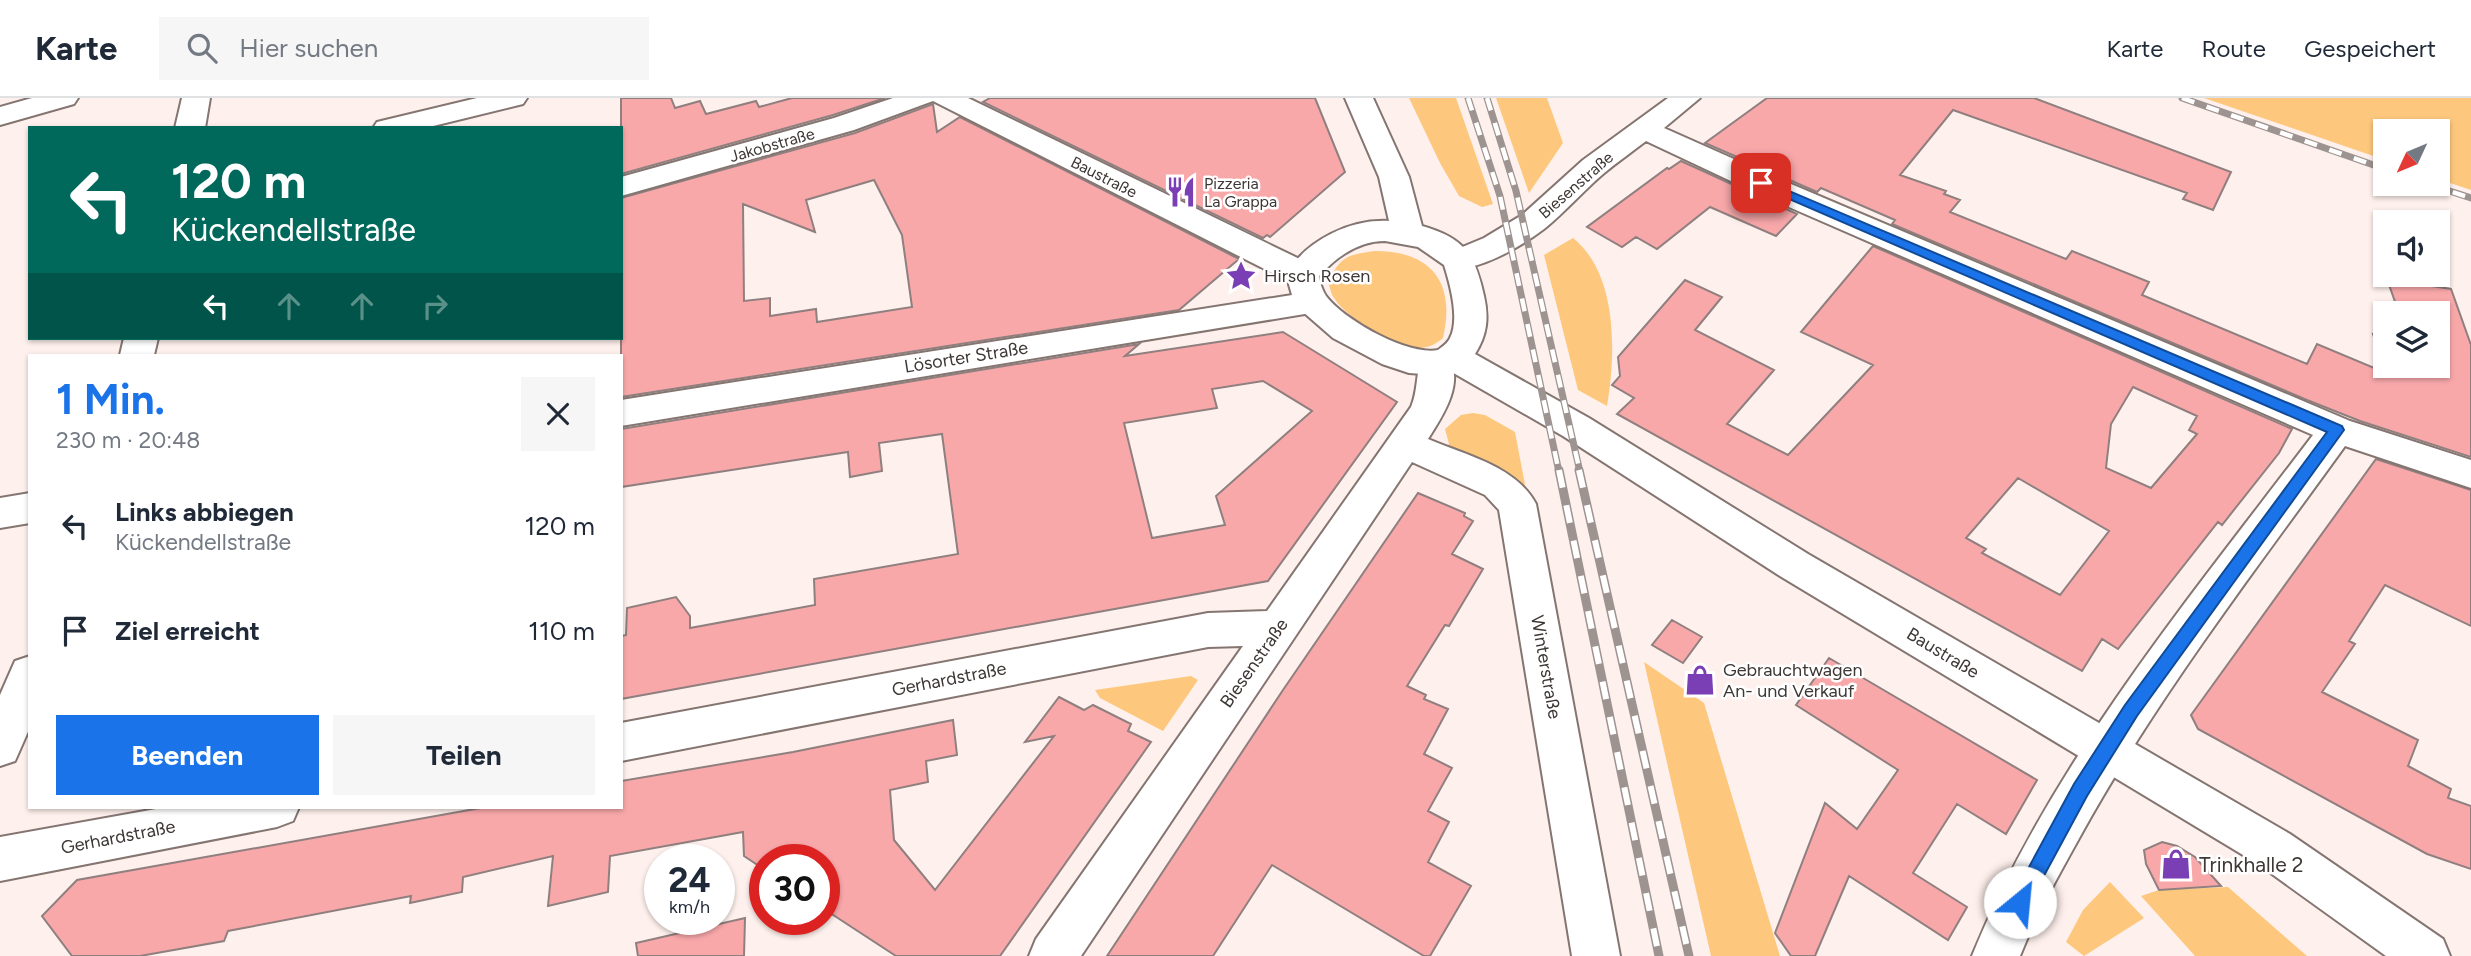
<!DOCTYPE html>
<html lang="de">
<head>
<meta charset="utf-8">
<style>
  body { margin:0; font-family:Figtree,sans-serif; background:#f6f6f7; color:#1f2937; height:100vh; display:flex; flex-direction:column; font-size:26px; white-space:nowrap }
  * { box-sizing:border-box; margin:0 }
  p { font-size:23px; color:#747a83 }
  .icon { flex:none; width:38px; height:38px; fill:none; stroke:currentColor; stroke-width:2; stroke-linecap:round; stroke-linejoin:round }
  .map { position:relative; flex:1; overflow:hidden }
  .details { position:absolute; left:28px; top:256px; width:595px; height:455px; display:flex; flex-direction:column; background:#fff; border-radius:0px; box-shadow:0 2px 5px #0004 }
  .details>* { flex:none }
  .banner { position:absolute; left:28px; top:28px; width:595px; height:214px; border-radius:0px; box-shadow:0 2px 5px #0004; background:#00695c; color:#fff; overflow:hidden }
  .needle { width:46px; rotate:226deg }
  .tools { position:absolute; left:2373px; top:21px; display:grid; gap:14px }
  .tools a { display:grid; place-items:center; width:77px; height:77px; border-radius:0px; background:#fff; box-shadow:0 2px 5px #0004; font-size:35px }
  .speed { position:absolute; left:644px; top:746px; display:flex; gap:14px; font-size:35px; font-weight:700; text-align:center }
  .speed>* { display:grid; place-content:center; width:91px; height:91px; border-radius:50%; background:#fff; box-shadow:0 2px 5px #0004; line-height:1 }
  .speed small { font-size:18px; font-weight:400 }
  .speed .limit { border:10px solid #d22; background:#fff; color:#111 }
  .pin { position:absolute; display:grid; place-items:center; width:60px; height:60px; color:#fff; margin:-30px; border-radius:14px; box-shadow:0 4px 10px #0006 }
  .me { position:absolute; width:77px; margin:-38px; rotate:28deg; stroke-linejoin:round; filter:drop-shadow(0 0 5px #0008) }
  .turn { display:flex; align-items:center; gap:24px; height:147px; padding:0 28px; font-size:32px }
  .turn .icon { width:91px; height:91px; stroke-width:2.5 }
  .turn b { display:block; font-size:49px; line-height:60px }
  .lanes { display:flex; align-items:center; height:66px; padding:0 28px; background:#0003; justify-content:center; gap:35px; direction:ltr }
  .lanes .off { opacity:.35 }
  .round { display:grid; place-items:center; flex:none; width:74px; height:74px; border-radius:0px; background:#f6f6f7 }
  .summary { display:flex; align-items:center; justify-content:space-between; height:119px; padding:0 28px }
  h1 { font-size:42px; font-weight:700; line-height:52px; color:#1a73e8 }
  .action { display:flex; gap:14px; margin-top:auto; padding:14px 28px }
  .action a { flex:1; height:80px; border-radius:0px; background:#1a73e8; color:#fff; font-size:28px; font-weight:700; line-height:80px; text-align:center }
  .action a+a { background:#f6f6f7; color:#1f2937 }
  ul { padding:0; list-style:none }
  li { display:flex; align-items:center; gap:21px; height:105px; padding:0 28px }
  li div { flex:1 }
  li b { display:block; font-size:26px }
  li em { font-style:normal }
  header { display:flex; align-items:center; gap:42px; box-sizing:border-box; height:98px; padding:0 35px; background:#fff; border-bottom:2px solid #e0e1e3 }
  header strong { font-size:33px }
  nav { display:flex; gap:38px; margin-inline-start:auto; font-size:24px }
  .search { width:490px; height:63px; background:#f6f6f7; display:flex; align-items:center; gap:18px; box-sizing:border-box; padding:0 24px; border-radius:0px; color:#747a83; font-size:26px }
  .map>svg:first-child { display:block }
</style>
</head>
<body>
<header>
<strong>Karte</strong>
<div class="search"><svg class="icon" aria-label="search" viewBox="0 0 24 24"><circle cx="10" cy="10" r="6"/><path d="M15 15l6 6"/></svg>Hier suchen</div>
<nav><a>Karte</a><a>Route</a><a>Gespeichert</a></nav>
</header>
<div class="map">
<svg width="2471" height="858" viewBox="0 0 2471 858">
  <rect width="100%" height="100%" fill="#fef0ec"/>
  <path fill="#fdc87d" d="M1409,0H1456L1493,106L1482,109L1459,98L1440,65Z
    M1496,0H1547L1563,45L1529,95Z
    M2204,0H2471V92L2438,81V33H2385V62Z
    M1573,140C1618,176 1616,256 1607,308L1578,292L1544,157Z
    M1375,153C1431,153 1456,184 1443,240C1436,246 1429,250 1418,250C1394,248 1347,221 1334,200C1331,196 1330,189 1328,184C1341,158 1347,157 1375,153Z
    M1473,315L1485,317L1515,334L1526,392L1511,378L1445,352L1449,346L1445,331L1461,317Z
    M1644,564L1704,605L1780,858H1711Z
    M1191,578L1198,582L1163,633L1100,600L1095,592Z
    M2110,784L2144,820L2084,858L2066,844L2083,812Z
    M2228,789L2307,858H2195L2141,798L2159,792Z"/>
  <path fill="#f9a8aa" stroke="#8f7f7f" stroke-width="2" fill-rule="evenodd" d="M621,0H671L675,10L700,3L706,16L756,3L759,9L792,0H885L833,17L621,76Z
    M990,0H1315L1345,74L1270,139L1267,137L1263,140L983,4Z
    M1767,0H2034L2231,74L2213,112L2183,101L2187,95L1953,12L1900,77L1946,93L1944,96L1960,102L1950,114L2066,161L2072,153L2149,184L2142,197L2307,266L2317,246L2386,275L2373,236L2385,238V268H2438V215H2399L2387,181L2451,191L2471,247V359L2360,323L2307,302L1892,126L1895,122L1821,90L1817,94L1705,45Z
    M933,6L937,34L960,19L1239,161L1179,212L621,299V100L855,35ZM874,82L902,137L912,209L817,224L816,211L770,218V200L744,203L743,106L815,134L806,102Z
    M1681,63L1749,94L1797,116L1776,138L1710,109L1657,151L1636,139L1622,149L1587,129L1667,70L1669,71Z
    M1873,148L2292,331L2279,355L2222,427L2218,424L2118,551L2102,541L2082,573L1617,316L1634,300L1612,287L1620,278L1618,259L1685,182L1722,199L1695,232L1774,272L1727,326L1788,357L1873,267L1801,234ZM2133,289L2197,318L2189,332L2197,336L2151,390L2106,370L2111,326ZM2018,380L2109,433L2060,497L1982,455L1986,451L1966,440Z
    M1283,234L1397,304L1268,483L621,601V538L626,537L627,510L676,499L690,518V530L815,507L814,481L958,456L942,336L879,345L882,373L850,379L848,354L621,389V331L1139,246L1125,258ZM1263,283L1312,313L1216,398L1225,427L1152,440L1124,325L1217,310L1212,291Z
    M2376,361L2471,392V528L2385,487L2349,543L2355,546L2322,594L2418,642L2408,668L2451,691L2448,700L2471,708V771L2427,756L2198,631L2191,617Z
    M1418,395L1465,415L1464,418L1473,423L1452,456L1483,471L1449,528L1445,527L1407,588L1426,597L1424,601L1448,611L1424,656L1452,670L1428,713L1449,724L1428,764L1471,788L1430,858H1424L1272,767L1213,858H1107L1283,592Z
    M1672,522L1702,539L1683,565L1652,547Z
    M1829,560L2037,682L2006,736L1957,706L1913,775L1967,809L1948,842L1849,778L1815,858H1791L1775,835L1825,705L1857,731L1898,672L1796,607Z
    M1059,599L1084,612L1093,607L1131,626L1128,633L1151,644L1000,858H896L824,811V761H765V772L744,758L743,734L610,758L608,794L548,808L553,758L463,779L462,794L410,805L411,798L228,833L224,843L140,858H72L42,818L77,782L486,709H621V683L793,654L953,622L957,657L926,663L928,684L890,692L894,742L935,792L1054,638L1025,644Z
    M2162,744L2177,748L2195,759L2221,788L2159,792L2146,766L2144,752Z
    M745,820L744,858H638L636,845Z"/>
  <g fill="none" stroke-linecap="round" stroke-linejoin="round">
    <g stroke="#847571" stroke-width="4">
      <path id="minor" d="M32,0H78L74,6L0,27V9Z
        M182,0H210L205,30H175Z
        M477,0H527L523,6L425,30H373L377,24Z
        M893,0H968L1314,168L1318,176L1314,184L1302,187L1290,184L933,3L854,32L621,98V79L834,20Z
        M1668,0H1700L1664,30L1772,78L2350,323L2471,362V390L2345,348C2254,474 2158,598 2082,735C2060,775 2037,815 2020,858H1972C2051,665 2189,501 2313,337L1750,92L1646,43C1632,54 1617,64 1603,76C1583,93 1565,114 1544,131C1523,147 1474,177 1448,169L1443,162L1448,155L1484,140L1522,117L1583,62Z
        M1311,194L1323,197L1328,205L1323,213L621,328V302Z
        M124,240H158L154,257H120Z
        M1436,254L1448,257C1465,285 1443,317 1428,341C1465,357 1516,368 1536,406L1620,858H1572L1499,412L1485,397L1412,364L1081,858H1029L1036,841L1243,548L1208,549L621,663V625L1208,515L1267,513L1411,309C1419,291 1415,271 1424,257Z
        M30,395V425L0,430V400Z
        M30,558V629L15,663L0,668V597L15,563Z
        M167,709H299L293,723L277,729L0,783V739Z"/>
    </g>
    <g stroke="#847571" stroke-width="4">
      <path id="major" d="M1345,0H1373L1409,79L1422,128C1465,140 1475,157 1484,198C1489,220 1487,237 1475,256L1589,320L1808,456L2290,736L2443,841L2450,858H2386L2258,766L1780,478L1563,338L1450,273L1437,277L1409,275L1382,266L1333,240L1302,213L1292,197L1286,176C1307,142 1350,121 1389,123L1379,79ZM1385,143L1418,149L1444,167C1450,186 1460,221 1450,240C1448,245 1442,249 1438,252C1408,258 1344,222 1326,198C1322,192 1320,185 1319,178C1336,159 1359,143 1385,143Z"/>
    </g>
    <use href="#minor" fill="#fff" fill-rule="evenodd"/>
    <use href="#major" fill="#fff" fill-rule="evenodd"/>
    <g stroke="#9d9390" stroke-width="7">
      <path id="rail-far1" d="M1468,0L1500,98L1559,374
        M1487,0L1516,93L1580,374
        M2182,0L2385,71
        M2428,86L2471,100"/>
    </g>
    <g stroke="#9d9390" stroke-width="9">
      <path id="rail" d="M1559,372L1659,858
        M1579,372L1689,858"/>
    </g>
    <use href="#rail-far1" stroke="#fff" stroke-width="4.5" stroke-dasharray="13" stroke-linecap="butt"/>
    <use href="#rail" stroke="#fff" stroke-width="6" stroke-dasharray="18" stroke-linecap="butt"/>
  </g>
  <path fill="#1a73e8" stroke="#114b97" stroke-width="2" d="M1761,81L2342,328L2344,332L2137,618L2087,698L2026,811L2020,814L2013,811L2010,804L2074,686L2125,607L2327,334L1757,87L1755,85Z"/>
  <defs>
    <g id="restaurant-bare" transform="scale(2.415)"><path d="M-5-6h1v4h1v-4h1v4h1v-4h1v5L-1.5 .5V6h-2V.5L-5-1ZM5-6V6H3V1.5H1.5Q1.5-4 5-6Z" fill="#7a3fb5" stroke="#fff" stroke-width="2.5" paint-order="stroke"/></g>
    <g id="sight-bare" transform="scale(2.415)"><path d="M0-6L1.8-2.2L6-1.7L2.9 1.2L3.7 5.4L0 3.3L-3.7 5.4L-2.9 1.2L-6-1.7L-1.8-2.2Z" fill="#7a3fb5" stroke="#fff" stroke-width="2.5" paint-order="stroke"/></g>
    <g id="shop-bare" transform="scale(2.415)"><path d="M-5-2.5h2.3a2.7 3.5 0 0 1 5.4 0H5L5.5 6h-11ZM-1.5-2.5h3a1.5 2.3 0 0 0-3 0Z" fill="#7a3fb5" stroke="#fff" stroke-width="2.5" paint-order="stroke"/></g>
  </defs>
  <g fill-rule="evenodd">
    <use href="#restaurant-bare" x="1181" y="94"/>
    <use href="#sight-bare" x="1241" y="178"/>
    <use href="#shop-bare" x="1700" y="582"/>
    <use href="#shop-bare" x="2176" y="766"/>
  </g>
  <g text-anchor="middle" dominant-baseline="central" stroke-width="5" stroke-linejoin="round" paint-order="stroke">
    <g font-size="16" fill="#3d3735" stroke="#fff">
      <text transform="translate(772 47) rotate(-16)">Jakobstraße</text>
      <text transform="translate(1104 79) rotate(27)">Baustraße</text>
      <text transform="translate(1576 87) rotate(-41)">Biesenstraße</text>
    </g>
    <g font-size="16" fill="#3d3735" stroke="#fff" text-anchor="start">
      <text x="1204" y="85">Pizzeria<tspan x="1204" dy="18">La Grappa</tspan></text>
    </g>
    <g font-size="18" fill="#3d3735" stroke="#fff" text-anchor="start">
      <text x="1264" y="178">Hirsch Rosen</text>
      <text x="1723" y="572">Gebrauchtwagen<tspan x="1723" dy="21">An- und Verkauf</tspan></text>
    </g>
    <g font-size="18" fill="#3d3735" stroke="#fff">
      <text transform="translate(966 259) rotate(-9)">Lösorter Straße</text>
      <text transform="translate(1943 555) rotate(31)">Baustraße</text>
      <text transform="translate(1254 565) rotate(-55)">Biesenstraße</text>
      <text transform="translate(1546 569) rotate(80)">Winterstraße</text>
      <text transform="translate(949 581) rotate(-11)">Gerhardstraße</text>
      <text transform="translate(118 739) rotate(-11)">Gerhardstraße</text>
    </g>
    <g font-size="21" fill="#3d3735" stroke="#fff" text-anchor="start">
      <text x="2199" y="766">Trinkhalle 2</text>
    </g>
  </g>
</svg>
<div class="tools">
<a><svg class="needle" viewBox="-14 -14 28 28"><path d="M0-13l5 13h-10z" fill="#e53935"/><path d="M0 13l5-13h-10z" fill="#747a83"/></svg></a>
<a><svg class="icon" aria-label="sound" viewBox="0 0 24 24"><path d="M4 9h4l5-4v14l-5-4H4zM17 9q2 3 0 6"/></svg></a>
<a><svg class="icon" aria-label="layers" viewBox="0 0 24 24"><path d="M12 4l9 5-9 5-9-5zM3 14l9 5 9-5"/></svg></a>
</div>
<div class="speed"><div>24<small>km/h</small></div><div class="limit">30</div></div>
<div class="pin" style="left:1761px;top:85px;background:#d93025"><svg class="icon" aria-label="arrive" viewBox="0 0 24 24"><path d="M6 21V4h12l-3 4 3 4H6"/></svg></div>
<svg class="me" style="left:2020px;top:804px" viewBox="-20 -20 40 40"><circle r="19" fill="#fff"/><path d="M0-13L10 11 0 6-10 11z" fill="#1a73e8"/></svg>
<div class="banner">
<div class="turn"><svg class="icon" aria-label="left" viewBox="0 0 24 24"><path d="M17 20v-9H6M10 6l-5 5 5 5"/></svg><div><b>120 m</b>Kückendellstraße</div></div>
<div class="lanes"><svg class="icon" aria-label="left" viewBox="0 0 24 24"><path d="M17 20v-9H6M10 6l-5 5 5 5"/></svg><svg class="icon off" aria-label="ahead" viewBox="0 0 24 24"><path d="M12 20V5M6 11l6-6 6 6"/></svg><svg class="icon off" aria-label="ahead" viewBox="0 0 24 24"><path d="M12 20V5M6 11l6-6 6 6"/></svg><svg class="icon off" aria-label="right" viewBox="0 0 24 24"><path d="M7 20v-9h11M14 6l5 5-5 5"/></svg></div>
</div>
<section class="details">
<div class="summary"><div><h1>1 Min.</h1><p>230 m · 20:48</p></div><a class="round"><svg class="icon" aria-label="close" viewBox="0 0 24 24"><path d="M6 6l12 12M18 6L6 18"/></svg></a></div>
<ul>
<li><svg class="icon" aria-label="left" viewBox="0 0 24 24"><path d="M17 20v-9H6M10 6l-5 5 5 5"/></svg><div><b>Links abbiegen</b><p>Kückendellstraße</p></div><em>120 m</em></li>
<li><svg class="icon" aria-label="arrive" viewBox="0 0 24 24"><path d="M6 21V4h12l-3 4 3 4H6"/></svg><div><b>Ziel erreicht</b></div><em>110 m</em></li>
</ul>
<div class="action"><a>Beenden</a><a>Teilen</a></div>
</section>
</div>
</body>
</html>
